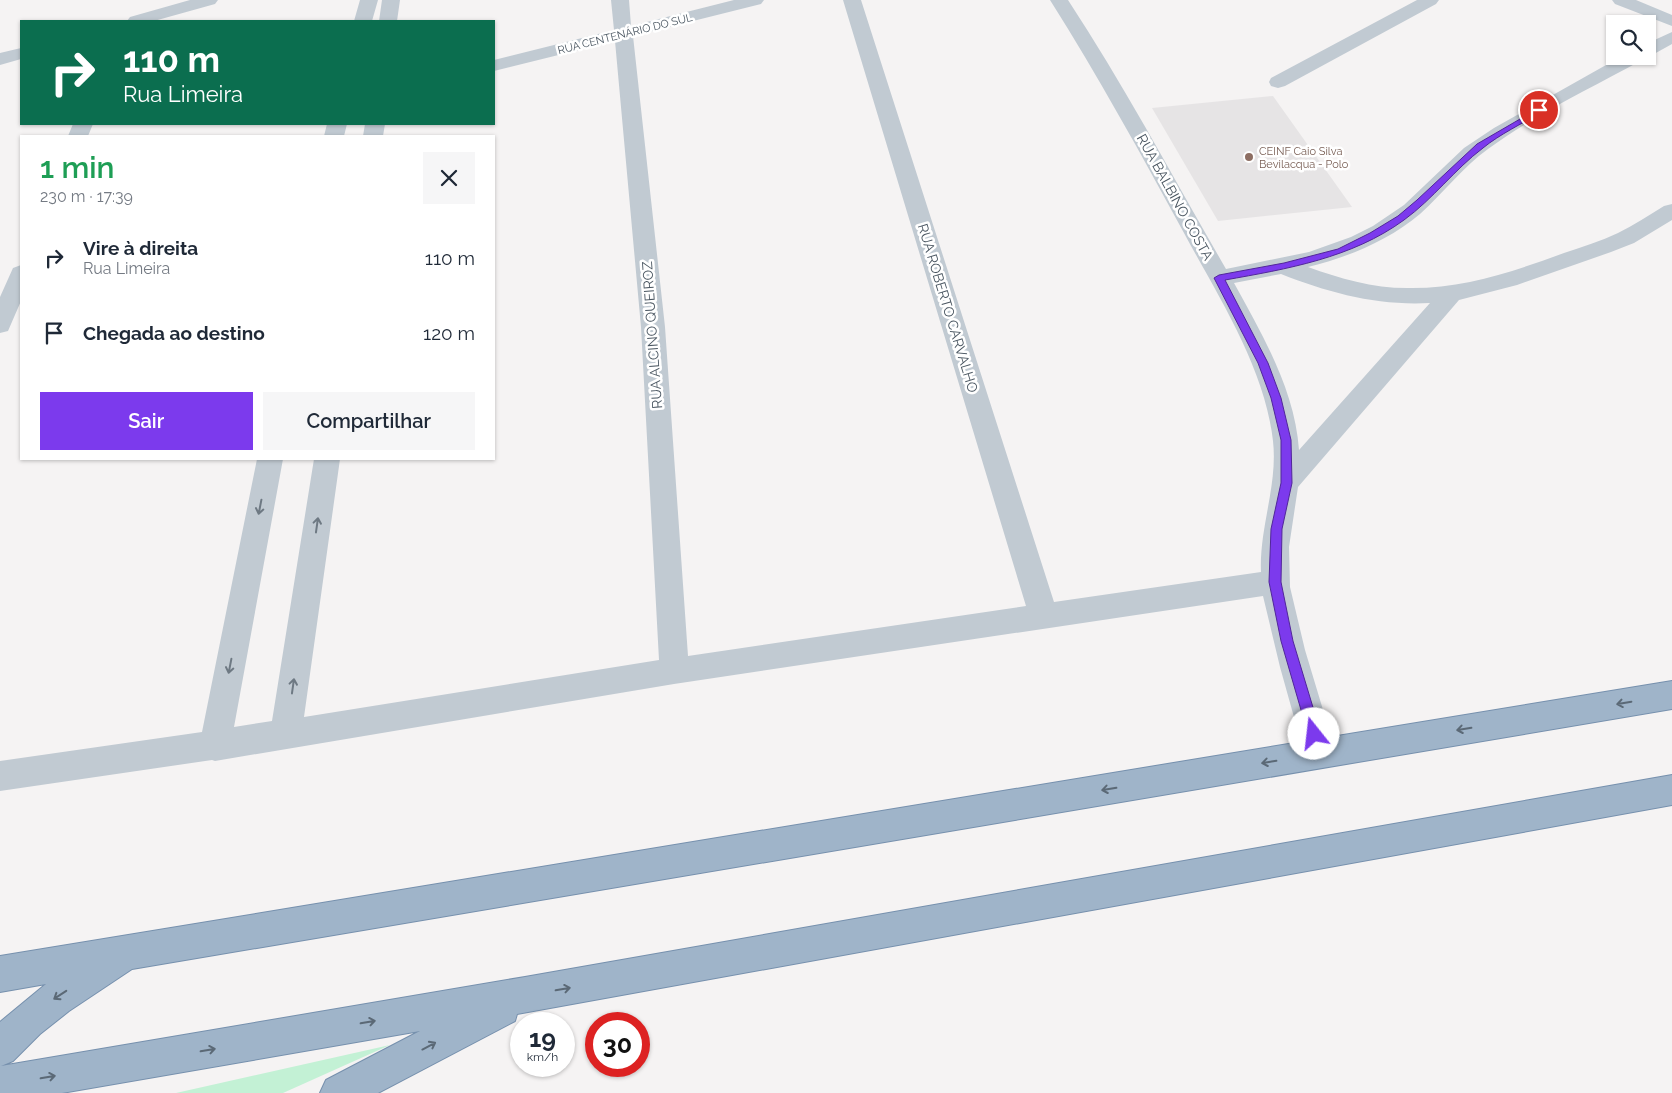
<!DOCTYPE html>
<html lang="pt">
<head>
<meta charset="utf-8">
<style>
  body { margin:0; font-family:Raleway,sans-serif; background:#f6f6f7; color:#1f2937; height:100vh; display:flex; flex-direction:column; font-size:19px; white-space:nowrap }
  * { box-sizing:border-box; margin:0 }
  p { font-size:16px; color:#747a83 }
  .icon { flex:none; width:28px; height:28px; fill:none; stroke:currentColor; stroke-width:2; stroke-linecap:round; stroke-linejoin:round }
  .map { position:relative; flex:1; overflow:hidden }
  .drawer { position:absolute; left:20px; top:135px; width:475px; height:325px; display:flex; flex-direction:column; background:#fff; border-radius:0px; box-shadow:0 1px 4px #0004 }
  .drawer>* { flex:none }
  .guide { position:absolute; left:20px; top:20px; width:475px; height:105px; border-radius:0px; box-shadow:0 1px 4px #0004; background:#0b6e4f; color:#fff; overflow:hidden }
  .controls { position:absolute; left:1606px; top:15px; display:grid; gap:10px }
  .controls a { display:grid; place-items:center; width:50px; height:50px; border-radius:0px; background:#fff; box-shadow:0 1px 4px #0004; font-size:25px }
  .speed { position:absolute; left:510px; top:1012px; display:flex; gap:10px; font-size:25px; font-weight:700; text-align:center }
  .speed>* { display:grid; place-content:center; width:65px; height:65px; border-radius:50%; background:#fff; box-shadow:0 1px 4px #0004; line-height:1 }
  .speed small { font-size:12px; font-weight:400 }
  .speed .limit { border:8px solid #d22; background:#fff; color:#111 }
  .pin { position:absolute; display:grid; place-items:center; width:42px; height:42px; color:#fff; margin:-21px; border:2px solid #fff; border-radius:50%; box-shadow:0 1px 5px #0007 }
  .me { position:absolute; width:55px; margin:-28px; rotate:344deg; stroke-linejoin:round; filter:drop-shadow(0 0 4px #0008) }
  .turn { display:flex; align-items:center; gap:18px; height:105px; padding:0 20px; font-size:22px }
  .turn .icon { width:65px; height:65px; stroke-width:2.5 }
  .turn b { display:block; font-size:35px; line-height:42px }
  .round { display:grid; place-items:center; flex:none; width:52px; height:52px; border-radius:0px; background:#f6f6f7 }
  .overview { display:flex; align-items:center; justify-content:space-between; height:85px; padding:0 20px }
  h1 { font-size:30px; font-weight:600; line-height:38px; color:#1e9e55 }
  .primary-button { display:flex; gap:10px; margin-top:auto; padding:10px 20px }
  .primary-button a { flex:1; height:58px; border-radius:0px; background:#7c3aed; color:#fff; font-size:20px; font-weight:600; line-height:58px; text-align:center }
  .primary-button a+a { background:#f6f6f7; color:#1f2937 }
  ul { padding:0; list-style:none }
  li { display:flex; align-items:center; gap:15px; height:75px; padding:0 20px }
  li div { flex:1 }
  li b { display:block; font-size:19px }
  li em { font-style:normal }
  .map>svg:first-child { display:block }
</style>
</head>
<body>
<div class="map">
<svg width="1672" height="1093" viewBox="0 0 1672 1093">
  <rect width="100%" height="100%" fill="#f5f3f3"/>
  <path fill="#e6e4e5" d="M1273,96L1352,207L1218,221L1152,108Z"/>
  <path fill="#c3f1d5" d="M390,1045L283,1093H176Z"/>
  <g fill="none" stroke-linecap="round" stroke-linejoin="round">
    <g stroke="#7690ad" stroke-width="2">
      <path id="trunk" d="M1672,681V709L132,969L69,1011L40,1034L13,1061L1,1066L525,977L1672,775V805L517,1014L515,1021L378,1093H320L326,1080L420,1031L62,1093H0V1022L46,984L0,992V956Z"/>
    </g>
    <path fill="#c1cad2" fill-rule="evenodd" d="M190,0H218L215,4L154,21H127L130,17Z
      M360,0H378L372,21H354Z
      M382,0H400L397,21H379Z
      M611,0H629L631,26L734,0H764L761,4L633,36L665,327L688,656L1026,606L843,0H861L1054,602L1261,572C1259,528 1278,485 1273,441C1265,368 1218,296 1184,233C1141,154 1098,76 1050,0H1068C1125,87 1174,179 1226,269L1309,252L1351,237L1373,226L1404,205L1464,148L1494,128L1622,56H1645L1642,60C1591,88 1536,114 1488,149C1463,167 1443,193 1420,214C1388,241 1348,257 1308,267C1341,279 1376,289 1412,288C1465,288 1515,271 1564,253C1582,247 1601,241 1618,233C1634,225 1649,215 1664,206L1672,204V220L1634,243L1611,252L1517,285L1459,300L1298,487L1289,547L1290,587L1305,650L1336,753L1331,763L1320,768L1309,763L1304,753L1280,667L1263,596L674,684L215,761L212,760L0,791V761L202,732L257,459H283L234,727L272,721L314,459H340L304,717L659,660L641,327L615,41L494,71V60L614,30ZM1281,274C1329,293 1378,306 1430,303L1299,450C1295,390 1262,334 1234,283Z
      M1417,0H1439L1436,4L1285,86L1278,88L1271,86L1269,82L1271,78Z
      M1612,0H1636L1672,15V26L1615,4Z
      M1672,32V44L1654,54L1648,55V43Z
      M21,48V59L0,65V53Z
      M73,124H93L88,136H68Z
      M327,124H347L344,136H324Z
      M365,124H385L383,136H363Z
      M21,265V301L8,331L0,333V297L13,268Z"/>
    <use href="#trunk" fill="#9fb4c9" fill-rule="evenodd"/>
  </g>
  <defs><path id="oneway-shaft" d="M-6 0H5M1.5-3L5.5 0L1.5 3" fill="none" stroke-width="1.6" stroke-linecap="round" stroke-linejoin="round" transform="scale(1.25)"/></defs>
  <g stroke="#6e7983">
    <use href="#oneway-shaft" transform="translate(260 507) rotate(101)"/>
    <use href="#oneway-shaft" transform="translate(317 525) rotate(-82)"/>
    <use href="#oneway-shaft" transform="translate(230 666) rotate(101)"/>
    <use href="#oneway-shaft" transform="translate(293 686) rotate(-82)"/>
  </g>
  <g stroke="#5b6976">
    <use href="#oneway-shaft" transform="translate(1624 703) rotate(170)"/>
    <use href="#oneway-shaft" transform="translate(1464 729) rotate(171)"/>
    <use href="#oneway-shaft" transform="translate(1269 762) rotate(171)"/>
    <use href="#oneway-shaft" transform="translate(1109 789) rotate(171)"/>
    <use href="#oneway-shaft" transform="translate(563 989) rotate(-10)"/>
    <use href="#oneway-shaft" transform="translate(60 995) rotate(147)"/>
    <use href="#oneway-shaft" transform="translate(368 1022) rotate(-10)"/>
    <use href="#oneway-shaft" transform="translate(429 1046) rotate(-28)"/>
    <use href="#oneway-shaft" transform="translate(208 1050) rotate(-10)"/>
    <use href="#oneway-shaft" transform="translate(48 1077) rotate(-10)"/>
  </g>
  <path fill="#7c3aed" stroke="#51269a" d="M1539,108L1543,110L1541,112C1522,124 1500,134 1483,148C1455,169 1433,199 1404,220C1352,258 1287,269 1225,280L1268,363L1281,398L1291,440L1292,483L1282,529L1281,582L1293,641L1321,734L1319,739L1314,740L1310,739L1308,734L1281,641L1269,582L1271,529L1281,483V440L1271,398L1258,363L1214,278L1219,275L1284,263L1338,249L1370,233L1398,216L1417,200L1477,144Z"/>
  <circle fill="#8d6e63" stroke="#fff" stroke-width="2" cx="1249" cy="157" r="5"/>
  <g text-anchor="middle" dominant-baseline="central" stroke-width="5" stroke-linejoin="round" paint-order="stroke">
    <g font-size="11" fill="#4a5661" stroke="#fff">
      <text transform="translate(625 34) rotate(-14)">RUA CENTENÁRIO DO SUL</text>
    </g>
    <g font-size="11" fill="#785e54" stroke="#fff" text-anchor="start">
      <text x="1259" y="151">CEINF Caio Silva<tspan x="1259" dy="13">Bevilacqua - Polo</tspan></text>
    </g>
    <g font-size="14" fill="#4a5661" stroke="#fff">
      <text transform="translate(1175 197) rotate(61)">RUA BALBINO COSTA</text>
      <text transform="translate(948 308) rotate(73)">RUA ROBERTO CARVALHO</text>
      <text transform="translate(652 335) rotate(-94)">RUA ALCINO QUEIROZ</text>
    </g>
  </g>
</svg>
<div class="controls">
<a><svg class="icon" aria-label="search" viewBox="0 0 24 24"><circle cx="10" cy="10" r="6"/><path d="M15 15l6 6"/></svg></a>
</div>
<div class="speed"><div>19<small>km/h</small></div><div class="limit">30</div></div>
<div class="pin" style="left:1539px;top:110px;background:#d93025"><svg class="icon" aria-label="arrive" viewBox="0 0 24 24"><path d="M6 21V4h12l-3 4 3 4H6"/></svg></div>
<svg class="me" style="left:1314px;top:734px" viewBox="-20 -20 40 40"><circle r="19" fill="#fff"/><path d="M0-13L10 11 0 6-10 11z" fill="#7c3aed"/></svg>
<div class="guide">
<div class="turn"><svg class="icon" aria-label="right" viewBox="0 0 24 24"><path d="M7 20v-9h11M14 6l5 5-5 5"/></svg><div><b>110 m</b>Rua Limeira</div></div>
</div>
<section class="drawer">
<div class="overview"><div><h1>1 min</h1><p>230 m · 17:39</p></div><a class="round"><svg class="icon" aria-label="close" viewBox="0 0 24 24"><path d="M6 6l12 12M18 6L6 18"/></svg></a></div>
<ul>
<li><svg class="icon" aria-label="right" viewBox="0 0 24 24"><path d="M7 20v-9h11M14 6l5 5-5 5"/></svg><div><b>Vire à direita</b><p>Rua Limeira</p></div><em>110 m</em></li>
<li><svg class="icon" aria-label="arrive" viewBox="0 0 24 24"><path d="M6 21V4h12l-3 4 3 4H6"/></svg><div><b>Chegada ao destino</b></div><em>120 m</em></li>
</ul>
<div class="primary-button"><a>Sair</a><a>Compartilhar</a></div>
</section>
</div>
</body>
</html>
